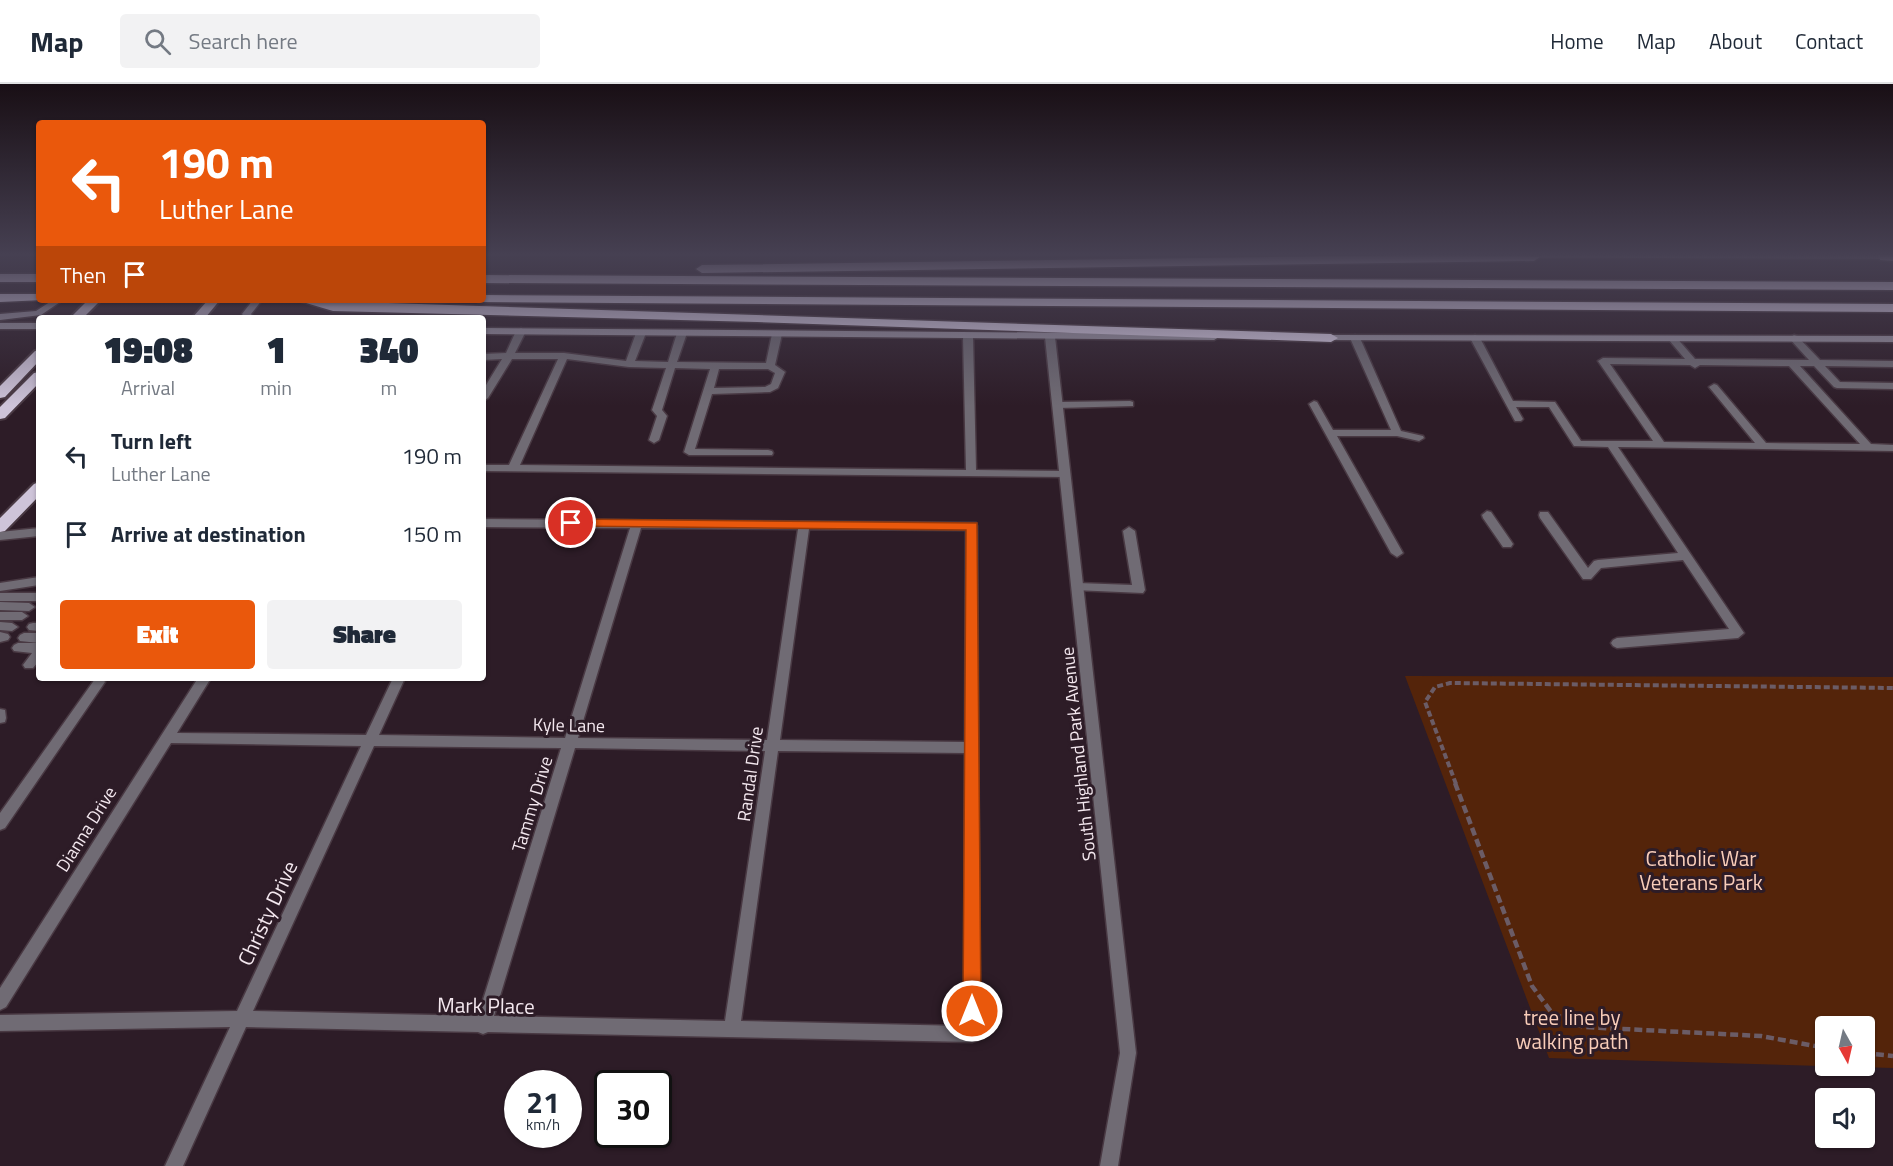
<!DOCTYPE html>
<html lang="en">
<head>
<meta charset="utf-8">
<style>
  body { margin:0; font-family:"Titillium Web",sans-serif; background:#f2f2f3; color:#1f2937; height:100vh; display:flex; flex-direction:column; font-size:22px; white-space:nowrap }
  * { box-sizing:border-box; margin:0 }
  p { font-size:20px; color:#747a83 }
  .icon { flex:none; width:33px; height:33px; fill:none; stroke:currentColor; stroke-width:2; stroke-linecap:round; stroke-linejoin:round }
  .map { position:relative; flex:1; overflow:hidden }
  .panel { position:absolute; left:36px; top:231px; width:450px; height:366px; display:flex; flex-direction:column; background:#fff; border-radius:6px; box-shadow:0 2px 4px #0004 }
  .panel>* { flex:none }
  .guide { position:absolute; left:36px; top:36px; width:450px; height:183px; border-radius:6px; box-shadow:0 2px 4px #0004; background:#ea580c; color:#fff; overflow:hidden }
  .needle { width:39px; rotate:172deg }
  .buttons { position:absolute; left:1815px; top:932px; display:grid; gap:12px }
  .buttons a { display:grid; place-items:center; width:60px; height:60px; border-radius:6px; background:#fff; box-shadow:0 2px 4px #0004; font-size:30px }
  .speed { position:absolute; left:504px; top:986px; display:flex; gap:12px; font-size:30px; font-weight:700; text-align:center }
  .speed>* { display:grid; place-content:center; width:78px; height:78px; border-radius:50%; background:#fff; box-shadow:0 2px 4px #0004; line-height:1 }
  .speed small { font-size:15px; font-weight:400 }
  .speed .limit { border:3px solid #111; border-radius:9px; background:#fff; color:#111 }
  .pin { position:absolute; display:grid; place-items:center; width:51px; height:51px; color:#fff; margin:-26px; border:3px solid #fff; border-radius:50%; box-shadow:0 2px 6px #0007 }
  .me { position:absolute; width:66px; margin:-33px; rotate:0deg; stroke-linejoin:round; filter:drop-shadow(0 0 4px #0008) }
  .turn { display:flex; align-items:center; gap:21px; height:126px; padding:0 24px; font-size:27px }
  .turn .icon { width:78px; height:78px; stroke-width:2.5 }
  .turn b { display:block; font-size:42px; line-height:51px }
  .then { display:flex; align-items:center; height:57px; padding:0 24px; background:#0003; gap:12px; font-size:22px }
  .eta { display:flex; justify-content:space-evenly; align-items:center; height:102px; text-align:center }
  .eta b { font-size:36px; font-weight:800; line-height:42px }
  .primary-button { display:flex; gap:12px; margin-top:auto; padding:12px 24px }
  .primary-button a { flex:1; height:69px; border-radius:6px; background:#ea580c; color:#fff; font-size:24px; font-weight:800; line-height:69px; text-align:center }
  .primary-button a+a { background:#f2f2f3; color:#1f2937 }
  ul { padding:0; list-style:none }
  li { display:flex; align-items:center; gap:18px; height:78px; padding:0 24px }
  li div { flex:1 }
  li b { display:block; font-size:22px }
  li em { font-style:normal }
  header { display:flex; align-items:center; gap:36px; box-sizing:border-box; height:84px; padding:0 30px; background:#fff; border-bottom:2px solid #e0e1e3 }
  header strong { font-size:28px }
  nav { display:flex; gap:33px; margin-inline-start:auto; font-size:21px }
  .search { width:420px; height:54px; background:#f2f2f3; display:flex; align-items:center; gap:15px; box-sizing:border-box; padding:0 21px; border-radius:6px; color:#747a83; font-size:22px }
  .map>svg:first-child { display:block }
</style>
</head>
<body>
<header>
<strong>Map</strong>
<div class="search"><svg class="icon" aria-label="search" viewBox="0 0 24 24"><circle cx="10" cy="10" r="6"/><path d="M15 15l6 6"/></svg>Search here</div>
<nav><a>Home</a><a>Map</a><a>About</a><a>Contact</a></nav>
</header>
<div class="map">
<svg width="1893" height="1082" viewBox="0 0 1893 1082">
  <rect width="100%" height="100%" fill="#2d1c27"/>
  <path fill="#54240a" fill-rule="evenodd" d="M1405,592L1893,593V984L1549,974ZM1826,942H1864V981H1826Z"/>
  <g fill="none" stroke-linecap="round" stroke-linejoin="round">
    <g stroke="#493943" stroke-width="3">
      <path id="service" d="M521,244L526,247L515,269H564L626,277L636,249L641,246L646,249L635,277L668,278L677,249L682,246L687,249L677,278L766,279L772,250L777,247L782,250L775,281L785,288L778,304L770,308L712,310L695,365L768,366L772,367L773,369L772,371H689L684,368L710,285L675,284L662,326L667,332L659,356L654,359L649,356L657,332L652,326L666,284L629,283L567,275L520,381L966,386L963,253L968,250L973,253L976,386L1065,387L1070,390L1065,393L483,387V381H509L558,275H512L488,314L483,317V306L502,275L483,276V270L506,269L516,247ZM719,285H768L775,289L771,300L765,303L714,304Z
        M1355,251L1360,254L1401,347L1423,352L1424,354L1419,357L1397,352H1337L1403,469L1397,473L1391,469L1309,320L1314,317L1317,318L1333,346H1391L1350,254Z
        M1475,251L1480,254L1513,317L1555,318L1581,357H1653L1598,277L1603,274L1685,275L1669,256V252H1675L1695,275L1809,276L1789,254L1794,251L1797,252L1820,276L1893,277V283L1825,282L1840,298L1893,299V305L1837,304L1834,303L1814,282H1800L1871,360L1893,361V367L1618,363L1744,549L1738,554L1617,564L1613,562L1611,559L1613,556L1617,554L1729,545L1683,476L1601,484L1591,495H1583L1540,434L1539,431L1540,428H1548L1588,484L1594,477L1598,476L1678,469L1608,363L1574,362L1549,323H1516L1523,335L1521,337H1515L1470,254ZM1610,280L1690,281L1695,284L1700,281L1789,282L1860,360L1766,359L1717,301L1714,300L1709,303L1755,359L1664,358Z
        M1130,317L1133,318V322L1058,324L1053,321L1058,318Z
        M1487,427L1491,428L1511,457L1513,460L1511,463H1503L1483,434L1482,431Z
        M1129,443L1135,447L1145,506L1143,509L1074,506L1072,503L1078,499L1132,501L1123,447Z
        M39,444V452L0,456V448Z
        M39,493V501L0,507V499Z
        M0,509H39V517H0Z
        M0,518L29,519L35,523L29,527L0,526Z
        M0,528H22L28,532L22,536H0Z
        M0,538L12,539L18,543L12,547L0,546Z
        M33,539H39V547L29,546L27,543L29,540Z
        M0,548L8,550L10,553L8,556L0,558Z
        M24,549H39V559L20,557L18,554L20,551Z
        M18,559H39V577L33,584H25L23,581L32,569L14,567L12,564L14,561Z
        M95,595L102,594L105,598L5,744L0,746V729Z
        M0,625L5,626L6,634L5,638L0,639Z"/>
    </g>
    <g stroke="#493943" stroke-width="3">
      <path id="minor" d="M1050,250L1055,253L1136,969L1118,1082H1100L1120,969L1045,253Z
        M483,435L976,439L977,442L980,950L978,956L972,958L488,948L483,950L478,948L246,943L183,1082H165L230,943L0,947V931L237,927L361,662L171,659L6,923L0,926V904L198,594H211L177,649L366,651L393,594H405L379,651L565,654L630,444L483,443ZM641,444L798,445L767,656L578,654ZM809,445L966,446L965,658L780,656ZM374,662L561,664L478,932L253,927ZM575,664L765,667L725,937L494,932ZM778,667L965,669L964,942L741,937Z"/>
    </g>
    <g stroke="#493943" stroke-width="3">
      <path id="secondary" d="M1432,171H1893V175L1436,173Z
        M53,216H63L41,231L0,236V230L36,227Z
        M253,216H262L251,230L254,234H245L242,230Z
        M0,239H39V245H0Z
        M483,244L1214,250L1219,253L1214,256L483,250Z
        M1321,251L1893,252V258L1318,256L1316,254Z"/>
    </g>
    <g stroke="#493943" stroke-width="4">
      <path id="trunk" d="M88,216H101L83,234H70Z
        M208,216H220L205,234H192Z
        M39,266V277L5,313L0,314V302L35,267Z
        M39,288V299L5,334L0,335V323L34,289Z
        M39,398V412L5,447L0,448V434L34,400Z"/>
    </g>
    <g stroke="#493943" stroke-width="3">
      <path id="motorway" d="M1418,171L1540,173L1534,177L702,189L696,185L702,181Z
        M1879,171H1893V177L1880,176Z
        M0,190H39V198H0Z
        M483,191L1893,198V206L483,199Z
        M0,210H39V216H44L0,218Z
        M483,211L1893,220V228L478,218L477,216H483Z
        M296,216L1331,250L1338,254L1331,258L757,238L333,227Z"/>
    </g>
    <path stroke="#6b5c66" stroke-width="4" stroke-dasharray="6 3" stroke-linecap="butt" d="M1456,700L1425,618L1435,603L1450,599L1893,604"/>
    <path stroke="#6b5c66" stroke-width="4.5" stroke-dasharray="8 4" stroke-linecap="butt" d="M1455,699L1532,902L1552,929L1584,943L1761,952L1826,964
      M1864,969L1893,972"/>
    <use href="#service" fill="#706b74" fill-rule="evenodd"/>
    <use href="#minor" fill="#706b74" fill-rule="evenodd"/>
    <use href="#secondary" fill="#9c95a4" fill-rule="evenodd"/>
    <use href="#trunk" fill="#cec4d9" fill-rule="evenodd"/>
    <use href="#motorway" fill="#ded3ea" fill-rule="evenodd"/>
  </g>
  <linearGradient id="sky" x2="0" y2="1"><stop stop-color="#190f15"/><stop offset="0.53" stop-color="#464052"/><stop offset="1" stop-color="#464052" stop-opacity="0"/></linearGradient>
  <rect width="1893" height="322" fill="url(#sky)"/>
  <path fill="#ea580c" stroke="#983908" stroke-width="1.5" d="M571,435L977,439L981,927L978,933L972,935L966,933L963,927L966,446L567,442V436Z"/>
  <g text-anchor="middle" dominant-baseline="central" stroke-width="6" stroke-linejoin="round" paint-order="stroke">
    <g font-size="18" fill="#f4e8ef" stroke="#2d1c27">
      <text transform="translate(569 641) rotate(1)">Kyle Lane</text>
      <text transform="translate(1078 670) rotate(-96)">South Highland Park Avenue</text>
      <text transform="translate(750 690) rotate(-82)">Randal Drive</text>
      <text transform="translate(532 720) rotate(-73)">Tammy Drive</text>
      <text transform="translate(86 745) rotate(-58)">Dianna Drive</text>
    </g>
    <g font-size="21" fill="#f9cdb9" stroke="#2d1c27">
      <text x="1701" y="774">Catholic War<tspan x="1701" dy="24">Veterans Park</tspan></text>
      <text x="1572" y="933">tree line by<tspan x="1572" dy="24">walking path</tspan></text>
    </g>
    <g font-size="21" fill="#f4e8ef" stroke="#2d1c27">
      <text transform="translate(267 829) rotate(-65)">Christy Drive</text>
      <text transform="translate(486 921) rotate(1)">Mark Place</text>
    </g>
  </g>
</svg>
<div class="buttons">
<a><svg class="needle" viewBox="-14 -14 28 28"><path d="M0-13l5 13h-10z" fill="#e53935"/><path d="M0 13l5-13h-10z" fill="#747a83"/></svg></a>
<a><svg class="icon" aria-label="sound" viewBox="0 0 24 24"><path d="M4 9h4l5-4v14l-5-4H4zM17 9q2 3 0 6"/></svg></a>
</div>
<div class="speed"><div>21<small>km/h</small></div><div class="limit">30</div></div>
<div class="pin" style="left:571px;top:439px;background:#d93025"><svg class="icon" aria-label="arrive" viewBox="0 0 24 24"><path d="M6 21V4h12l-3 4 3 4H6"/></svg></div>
<svg class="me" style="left:972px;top:927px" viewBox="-20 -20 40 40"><circle r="17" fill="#ea580c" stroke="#fff" stroke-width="3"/><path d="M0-11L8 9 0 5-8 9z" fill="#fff"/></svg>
<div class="guide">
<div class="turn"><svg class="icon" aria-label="left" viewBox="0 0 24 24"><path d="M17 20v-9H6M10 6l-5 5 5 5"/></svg><div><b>190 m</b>Luther Lane</div></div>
<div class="then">Then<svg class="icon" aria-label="arrive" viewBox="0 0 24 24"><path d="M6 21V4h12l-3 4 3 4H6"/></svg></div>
</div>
<section class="panel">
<div class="eta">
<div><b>19:08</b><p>Arrival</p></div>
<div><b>1</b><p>min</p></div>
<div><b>340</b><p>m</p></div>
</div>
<ul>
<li><svg class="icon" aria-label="left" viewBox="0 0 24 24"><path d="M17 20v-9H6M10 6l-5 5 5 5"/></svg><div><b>Turn left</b><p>Luther Lane</p></div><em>190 m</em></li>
<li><svg class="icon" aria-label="arrive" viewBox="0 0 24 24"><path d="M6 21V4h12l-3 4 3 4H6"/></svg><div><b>Arrive at destination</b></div><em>150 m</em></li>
</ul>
<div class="primary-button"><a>Exit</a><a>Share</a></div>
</section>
</div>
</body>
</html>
